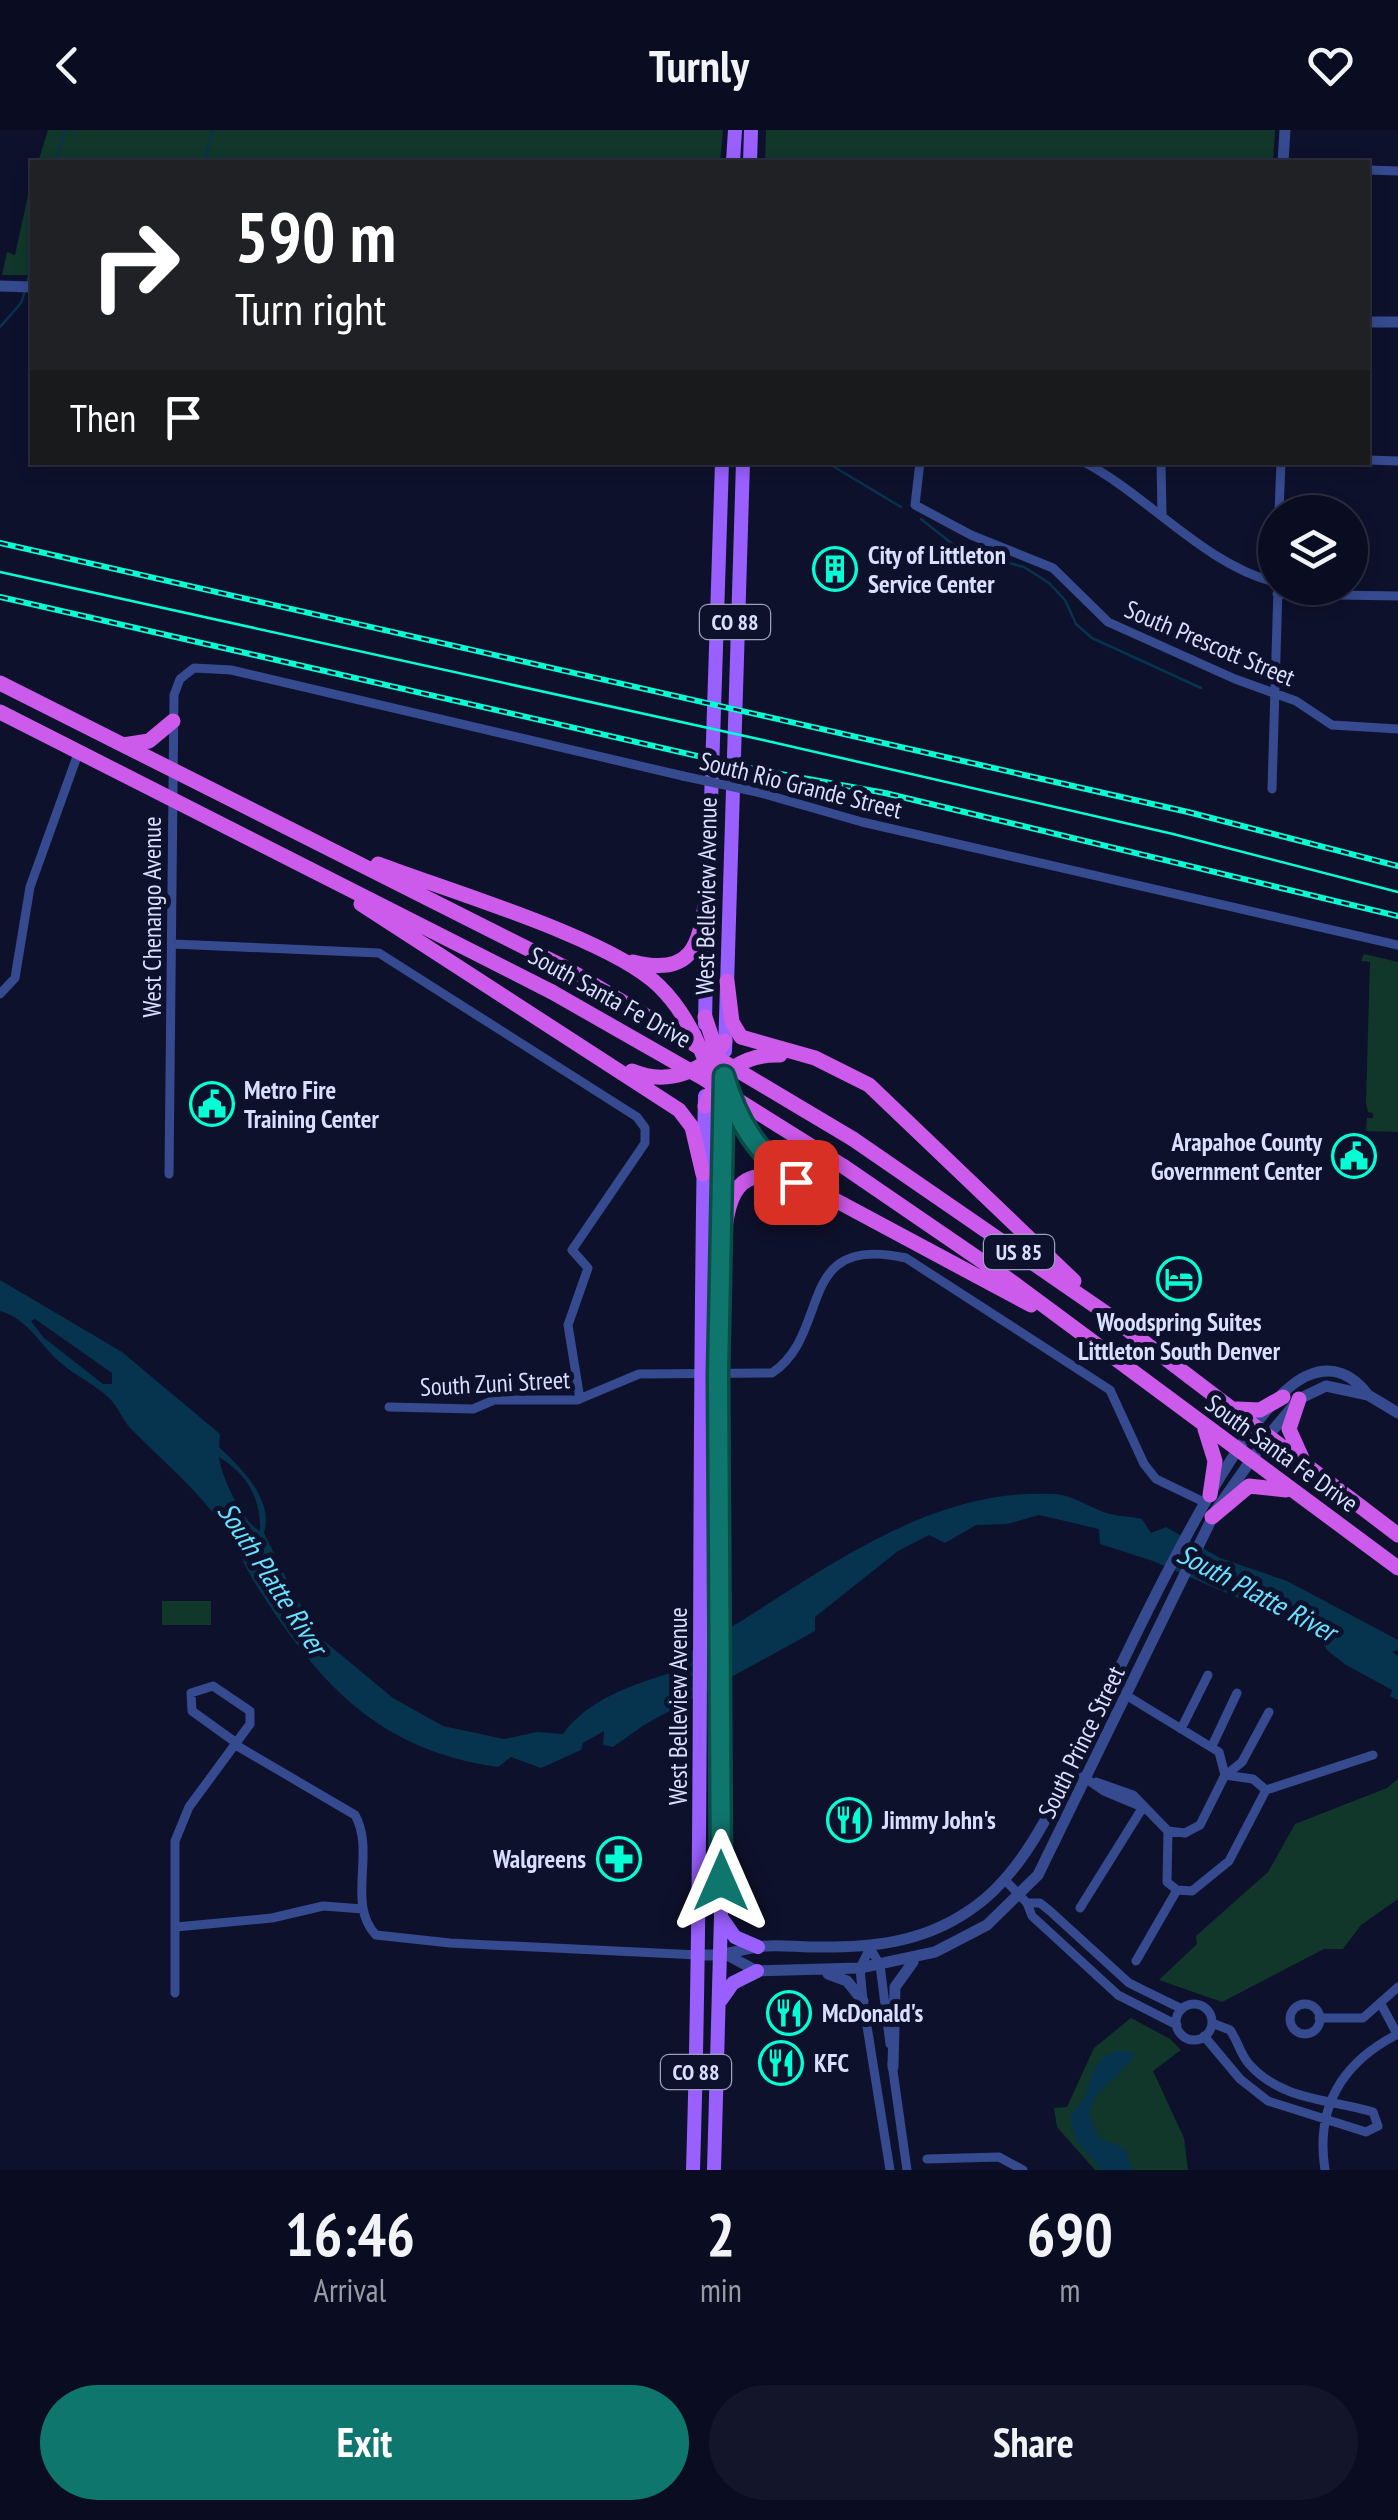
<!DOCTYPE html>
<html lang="en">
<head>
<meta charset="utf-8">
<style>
  body { margin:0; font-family:"PT Sans Narrow",sans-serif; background:#13162a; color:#f1f3f6; height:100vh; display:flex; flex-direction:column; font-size:38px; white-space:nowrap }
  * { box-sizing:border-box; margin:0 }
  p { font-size:32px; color:#999ca5 }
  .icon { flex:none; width:55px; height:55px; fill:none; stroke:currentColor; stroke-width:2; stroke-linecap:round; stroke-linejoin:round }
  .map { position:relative; height:2040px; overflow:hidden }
  .details { display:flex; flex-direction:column; background:#0a0d21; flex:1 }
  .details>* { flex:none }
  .top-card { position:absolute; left:30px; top:30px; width:1340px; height:305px; border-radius:0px; box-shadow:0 5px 15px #0003,0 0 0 2px #2a2d3f; background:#202124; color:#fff; overflow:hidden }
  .buttons { position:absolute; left:1258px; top:365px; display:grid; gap:20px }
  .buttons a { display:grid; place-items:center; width:110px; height:110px; border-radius:50%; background:#0a0d21; box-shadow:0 5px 15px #0003,0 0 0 2px #2a2d3f; font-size:50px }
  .pin { position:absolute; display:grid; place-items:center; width:85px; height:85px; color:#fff; margin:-42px; border-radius:20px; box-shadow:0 5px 15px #0006 }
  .me { position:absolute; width:110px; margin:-55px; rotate:0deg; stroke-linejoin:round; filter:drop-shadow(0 0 8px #0008) }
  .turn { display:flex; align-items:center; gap:35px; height:210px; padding:0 40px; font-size:45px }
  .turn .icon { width:130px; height:130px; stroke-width:2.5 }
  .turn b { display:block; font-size:70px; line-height:85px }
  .then { display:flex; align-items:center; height:95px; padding:0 40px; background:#0003; gap:20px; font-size:38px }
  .eta { display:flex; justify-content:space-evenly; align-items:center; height:170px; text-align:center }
  .eta b { font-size:60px; font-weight:700; line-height:70px }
  .cta { display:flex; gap:20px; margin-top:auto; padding:20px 40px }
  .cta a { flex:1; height:115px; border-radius:60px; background:#0f766e; color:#fff; font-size:40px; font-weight:700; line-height:115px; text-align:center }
  .cta a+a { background:#13162a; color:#f1f3f6 }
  header { display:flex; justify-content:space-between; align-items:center; height:130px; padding:0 40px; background:#0a0d21; font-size:45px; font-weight:700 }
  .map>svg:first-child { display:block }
</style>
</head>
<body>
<header><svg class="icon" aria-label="back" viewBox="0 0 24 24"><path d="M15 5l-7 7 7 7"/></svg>Turnly<svg class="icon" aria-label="heart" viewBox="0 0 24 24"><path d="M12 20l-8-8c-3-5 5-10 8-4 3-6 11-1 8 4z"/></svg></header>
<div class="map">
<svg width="1398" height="2040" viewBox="0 0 1398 2040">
  <rect width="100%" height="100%" fill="#0e112c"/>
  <path fill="#11372b" d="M48,0H723L720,32H38Z
    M766,0H1275L1273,32H765Z
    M32,47V145H2L7,122L15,125Z
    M1364,824L1398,832V1002L1366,1001L1367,988H1373V983L1368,982L1366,973L1370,832L1361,831Z
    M162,1471H211V1495H162Z
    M1398,1649V1769L1361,1795L1343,1819H1324L1222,1872L1159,1850L1197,1814L1196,1806L1268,1742L1295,1694L1387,1658Z
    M1131,1888L1170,1909L1181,1920L1153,1941L1184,2008L1188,2040H1095L1057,1997L1054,1978L1067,1977L1094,1918Z"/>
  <path fill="#06334e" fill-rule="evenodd" d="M0,1150L122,1222L220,1304L219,1317C241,1338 274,1369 264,1403L295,1466L323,1510L393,1568L443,1596L504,1609L537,1602L563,1604C587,1570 633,1554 671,1543L679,1528C797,1464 911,1357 1054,1364C1075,1365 1092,1380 1111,1384C1121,1387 1131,1386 1142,1389L1151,1403L1166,1397L1220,1428L1287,1451L1398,1510V1520L1392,1522L1398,1526V1570L1390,1566L1392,1560L1346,1535L1328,1521L1314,1501L1153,1431L1100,1414L1099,1399L1039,1385L1007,1394L976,1395L945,1413L929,1405L898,1421L815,1487V1501L644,1595L613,1617L603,1615L604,1601L583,1613L581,1620L541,1638L511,1627L498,1637C377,1620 317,1552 255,1453C244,1436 237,1416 226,1400C199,1361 165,1333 132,1300C123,1291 119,1279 111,1270C97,1255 77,1247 62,1234C40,1216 29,1189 0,1181ZM35,1189L112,1243V1254H103L43,1207L31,1191ZM219,1327C247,1344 261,1368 260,1401C243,1393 221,1346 219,1327Z
    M1119,1920L1132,1922L1134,1928L1095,1967L1089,1984L1099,2008L1126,2019L1132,2040H1101L1075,2009L1071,1988C1074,1977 1081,1975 1085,1966C1094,1945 1091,1927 1119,1920Z"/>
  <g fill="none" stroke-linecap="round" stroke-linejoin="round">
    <path stroke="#06334e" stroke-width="2.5" d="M56,32L65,0
      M204,32L213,0
      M27,153L32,135
      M0,197L21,173L25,161
      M826,332L901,377
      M921,389L960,420L1024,437L1049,453L1065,470L1076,494L1092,508L1201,558"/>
    <path stroke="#354a8f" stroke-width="9" d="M1368,40L1398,41
      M1368,330L1398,331
      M920,332L915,375L971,405L1053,438L1108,492L1235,549L1296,571L1332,595L1398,599
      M1084,332C1147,365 1205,435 1275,452
      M1161,332L1162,384
      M1279,382L1281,332
      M1277,464L1398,466
      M1272,659L1278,458
      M757,662L862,692L1398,815
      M173,814L379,823L637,987L645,998V1013L572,1120L588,1138L568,1195L580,1269
      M0,864L15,848L30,757L79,621
      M169,1044L174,565L180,549L194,538L231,540L683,646
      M389,1277L473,1279L494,1270H577L639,1244L772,1243C833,1202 793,1103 906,1128L1110,1260L1144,1334L1156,1349L1206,1373
      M1181,1599L1208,1545
      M234,1614L355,1685C376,1722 346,1774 376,1805L450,1813L698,1825
      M1212,1616L1237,1563
      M1072,1639L1104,1661L1140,1676
      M1226,1645L1242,1632L1269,1582
      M1096,1652L1133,1665L1168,1701L1185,1703L1200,1695L1225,1645L1219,1622L1129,1567
      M1266,1660L1373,1625
      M1168,1701L1167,1752L1177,1760
      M1004,1749L1027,1773L1032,1786L1118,1865L1177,1895
      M1177,1760L1192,1761L1229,1731L1266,1660L1253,1649L1225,1645
      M1027,1773H1040L1050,1781L1129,1853L1182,1879
      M1080,1778L1143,1677
      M176,1797L272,1788L323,1776L363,1779
      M870,1818L880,1835L890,1914
      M870,1818L860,1838L863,1871L890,2040
      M1136,1831L1177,1760
      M175,1863V1711L189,1677L250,1594V1581L213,1556L191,1563L192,1581L235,1612
      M1381,1874L1397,1904
      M1290 1889a15 15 0 1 1 30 0a15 15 0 1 1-30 0Z
      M1176 1892a18 18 0 1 1 36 0a18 18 0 1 1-36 0Z
      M1319,1888H1363L1398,1857
      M1204,1906L1240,1949L1268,1971L1366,2002L1378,1996L1373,1982C1329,1969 1282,1971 1249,1934C1240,1924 1238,1911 1230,1900L1212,1893
      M892,1934L907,2040
      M927,2029L999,2027L1023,2040
      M1325,2040C1315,1976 1343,1932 1398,1904"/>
    <path stroke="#354a8f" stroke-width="11" d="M1283,32L1285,0
      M0,156L32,157
      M1368,192H1398
      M698,1825C726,1826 733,1821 757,1817C774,1814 794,1817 811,1817C868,1818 921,1814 970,1780C1002,1759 1025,1726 1043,1694C1093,1606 1227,1277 1309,1245C1333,1235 1353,1245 1368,1265
      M729,1826L757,1841L860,1838L935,1822L987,1795L1038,1745L1216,1380L1268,1306L1299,1269L1326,1256L1368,1265L1398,1283
      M828,1844L847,1851L863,1871
      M893,1937L895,1857L913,1832"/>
    <path stroke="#9960ff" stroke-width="14" d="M733,32L735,0
      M750,32L751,0
      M708,765L722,332
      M705,894L707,786
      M725,921L743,332
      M722,1091L724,983
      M721,1787L735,1807L758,1817
      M721,1870L733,1853L757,1841
      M693,2040C704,1682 697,1324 705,966
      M714,2040L721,1786V1133"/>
    <path stroke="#cc5aea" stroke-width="15" d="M0,553L564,837
      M0,582L552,862
      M123,615L149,611L173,591
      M378,734C446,760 612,809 659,856C694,890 714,946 723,993
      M361,774L679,980L692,997L703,1044
      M633,832C701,849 699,805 709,753
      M727,851L732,892L741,907L815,928L869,955L1074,1151
      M705,887L740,992L781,1041L1031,1175
      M632,941C667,956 705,942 725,911
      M705,976C717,943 744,924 780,925
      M853,1009L1107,1184L1398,1405
      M843,1036L1008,1149L1398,1438
      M721,1142C726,1098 721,1026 787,1052
      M1299,1269L1289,1299L1302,1328
      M1237,1279L1260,1280L1283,1267
      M1205,1299L1215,1331L1210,1365
      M1212,1387L1249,1356L1286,1360"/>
    <path stroke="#05ffd5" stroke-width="2.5" d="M0,442L763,610L1173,704L1398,762"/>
    <g stroke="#05ffd5" stroke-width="6">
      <path id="rail" d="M0,413L1188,682L1398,736
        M0,467L759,640L885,663L1398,786"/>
    </g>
    <use href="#rail" stroke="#0e112c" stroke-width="2.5" stroke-dasharray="8" stroke-linecap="butt"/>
    <path stroke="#354a8f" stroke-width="9" d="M683,646L757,662"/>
    <path stroke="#cc5aea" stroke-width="15" d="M564,837L853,1009
      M552,862L701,947L843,1036"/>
  </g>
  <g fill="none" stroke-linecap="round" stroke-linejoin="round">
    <g stroke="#0a4d48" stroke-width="25">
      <path id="route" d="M721,1751L718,1244L724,946C737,992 758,1024 796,1052"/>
    </g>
    <use href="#route" stroke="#0f766e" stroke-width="18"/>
  </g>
  <defs>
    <g id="building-ring" transform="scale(2.25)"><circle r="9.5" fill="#0e112c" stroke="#05ffd5" stroke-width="1.5"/><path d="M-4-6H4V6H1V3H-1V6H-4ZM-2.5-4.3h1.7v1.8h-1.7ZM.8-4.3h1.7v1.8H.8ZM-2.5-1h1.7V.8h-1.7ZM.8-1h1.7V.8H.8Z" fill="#05ffd5"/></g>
    <g id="civic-ring" transform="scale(2.25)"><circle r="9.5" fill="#0e112c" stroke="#05ffd5" stroke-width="1.5"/><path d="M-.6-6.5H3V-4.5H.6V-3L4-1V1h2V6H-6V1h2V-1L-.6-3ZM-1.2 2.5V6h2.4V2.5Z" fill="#05ffd5"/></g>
    <g id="hotel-ring" transform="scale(2.25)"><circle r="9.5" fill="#0e112c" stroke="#05ffd5" stroke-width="1.5"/><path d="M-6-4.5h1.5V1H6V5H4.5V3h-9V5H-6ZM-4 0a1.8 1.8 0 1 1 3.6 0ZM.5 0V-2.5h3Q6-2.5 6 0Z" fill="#05ffd5"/></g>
    <g id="restaurant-ring" transform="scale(2.25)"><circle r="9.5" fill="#0e112c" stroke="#05ffd5" stroke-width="1.5"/><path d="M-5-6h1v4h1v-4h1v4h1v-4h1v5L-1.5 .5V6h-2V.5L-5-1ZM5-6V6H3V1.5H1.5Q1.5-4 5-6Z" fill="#05ffd5"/></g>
    <g id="pharmacy-ring" transform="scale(2.25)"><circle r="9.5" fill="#0e112c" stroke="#05ffd5" stroke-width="1.5"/><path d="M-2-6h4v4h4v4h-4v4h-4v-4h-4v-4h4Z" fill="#05ffd5"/></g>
  </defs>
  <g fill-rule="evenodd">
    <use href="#building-ring" x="835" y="439"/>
    <use href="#civic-ring" x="212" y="974"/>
    <use href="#civic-ring" x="1354" y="1026"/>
    <use href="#hotel-ring" x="1179" y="1149"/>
    <use href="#restaurant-ring" x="849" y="1690"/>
    <use href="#pharmacy-ring" x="619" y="1729"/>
    <use href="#restaurant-ring" x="789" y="1883"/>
    <use href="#restaurant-ring" x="781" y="1933"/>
  </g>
  <g text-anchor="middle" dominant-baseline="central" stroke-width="10" stroke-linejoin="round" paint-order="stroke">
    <g fill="#0e112c" stroke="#9ca1c0" stroke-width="2.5">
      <rect x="700" y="475" width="70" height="34" rx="8"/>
      <rect x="984" y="1105" width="70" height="34" rx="8"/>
      <rect x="661" y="1925" width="70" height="34" rx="8"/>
    </g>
    <g font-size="22" font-weight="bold" fill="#d9dfff">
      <text x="735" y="492">CO 88</text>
      <text x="1019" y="1122">US 85</text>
      <text x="696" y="1942">CO 88</text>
    </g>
    <g font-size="25" font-weight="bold" fill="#d9dfff" stroke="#0e112c" text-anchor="start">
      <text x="868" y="425">City of Littleton<tspan x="868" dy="29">Service Center</tspan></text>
      <text x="244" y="960">Metro Fire<tspan x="244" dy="29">Training Center</tspan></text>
      <text x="1322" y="1012" text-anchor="end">Arapahoe County<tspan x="1322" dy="29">Government Center</tspan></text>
      <text x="1179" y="1192" text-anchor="middle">Woodspring Suites<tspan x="1179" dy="29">Littleton South Denver</tspan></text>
      <text x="882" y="1690">Jimmy John's</text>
      <text x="586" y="1729" text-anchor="end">Walgreens</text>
      <text x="822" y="1883">McDonald's</text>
      <text x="814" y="1933">KFC</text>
    </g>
    <g font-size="25" fill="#d9dfff" stroke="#0e112c">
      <text transform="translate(1210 513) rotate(23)">South Prescott Street</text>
      <text transform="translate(801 655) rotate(14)">South Rio Grande Street</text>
      <text transform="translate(706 766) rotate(-89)">West Belleview Avenue</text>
      <text transform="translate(152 787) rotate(-90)">West Chenango Avenue</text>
      <text transform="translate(610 867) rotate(29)">South Santa Fe Drive</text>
      <text transform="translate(495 1253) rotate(-3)">South Zuni Street</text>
      <text transform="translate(1282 1323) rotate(36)">South Santa Fe Drive</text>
      <text transform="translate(678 1576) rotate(-90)">West Belleview Avenue</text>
      <text transform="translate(1081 1612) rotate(-64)">South Prince Street</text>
    </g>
    <g font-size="28" font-style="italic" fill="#67e2ff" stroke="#0e112c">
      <text transform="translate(273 1448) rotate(57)">South Platte River</text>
      <text transform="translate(1257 1462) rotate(28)">South Platte River</text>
    </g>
  </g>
</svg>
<div class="buttons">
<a><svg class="icon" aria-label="layers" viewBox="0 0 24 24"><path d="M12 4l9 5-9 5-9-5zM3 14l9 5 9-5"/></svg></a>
</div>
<div class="pin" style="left:796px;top:1052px;background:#d93025"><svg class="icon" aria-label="arrive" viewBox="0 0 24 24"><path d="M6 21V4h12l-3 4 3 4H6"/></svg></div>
<svg class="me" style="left:721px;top:1751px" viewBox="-20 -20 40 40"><path d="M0-17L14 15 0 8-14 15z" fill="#0f766e" stroke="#fff" stroke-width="4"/></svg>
<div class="top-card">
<div class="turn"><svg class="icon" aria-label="right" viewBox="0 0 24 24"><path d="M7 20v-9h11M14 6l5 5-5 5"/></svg><div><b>590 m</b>Turn right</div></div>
<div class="then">Then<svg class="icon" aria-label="arrive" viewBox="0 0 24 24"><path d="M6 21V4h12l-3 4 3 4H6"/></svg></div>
</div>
</div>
<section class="details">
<div class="eta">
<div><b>16:46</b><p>Arrival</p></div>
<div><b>2</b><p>min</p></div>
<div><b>690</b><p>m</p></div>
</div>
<div class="cta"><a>Exit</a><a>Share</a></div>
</section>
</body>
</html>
